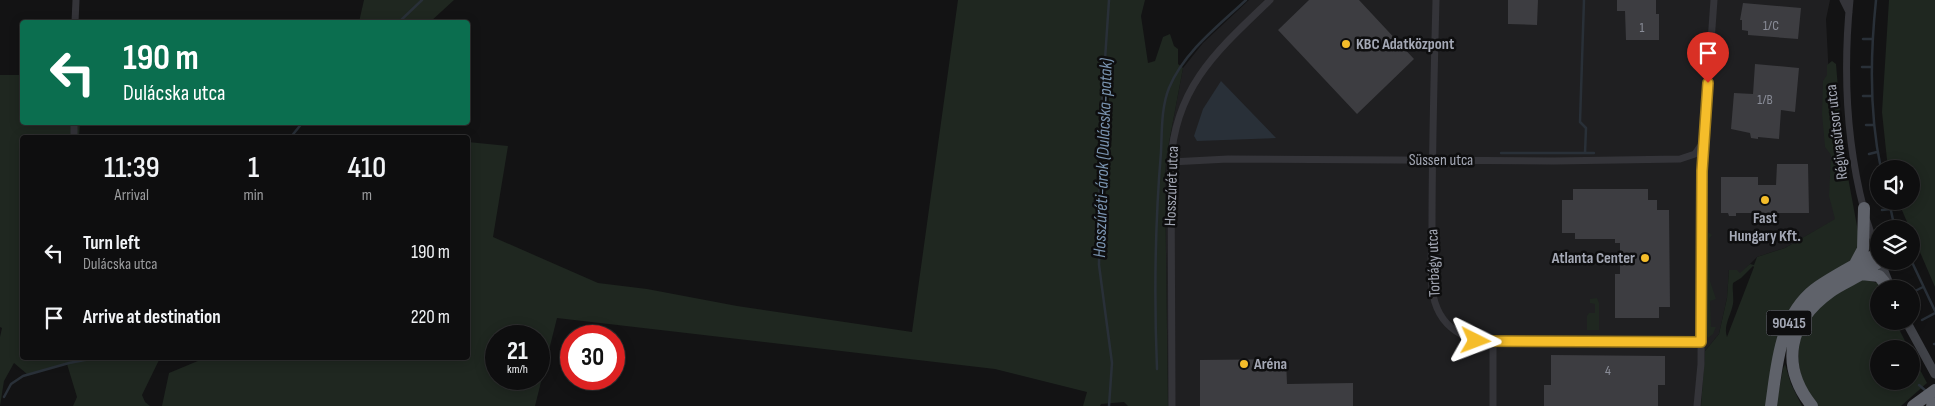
<!DOCTYPE html>
<html lang="en">
<head>
<meta charset="utf-8">
<style>
  body { margin:0; font-family:"Sofia Sans Condensed",sans-serif; background:#171718; color:#f1f3f6; height:100vh; display:flex; flex-direction:column; font-size:19px; white-space:nowrap }
  * { box-sizing:border-box; margin:0 }
  p { font-size:16px; color:#9b9c9e }
  .icon { flex:none; width:28px; height:28px; fill:none; stroke:currentColor; stroke-width:2; stroke-linecap:round; stroke-linejoin:round }
  .map { position:relative; flex:1; overflow:hidden }
  .panel { position:absolute; left:20px; top:135px; width:450px; height:225px; display:flex; flex-direction:column; background:#0e0e0f; border-radius:5px; box-shadow:0 2px 12px #0003,0 0 0 1px #2e2e2f }
  .panel>* { flex:none }
  .banner { position:absolute; left:20px; top:20px; width:450px; height:105px; border-radius:5px; box-shadow:0 2px 12px #0003,0 0 0 1px #2e2e2f; background:#0b6e4f; color:#fff; overflow:hidden }
  .controls { position:absolute; left:1870px; top:160px; display:grid; gap:10px }
  .controls a { display:grid; place-items:center; width:50px; height:50px; border-radius:50%; background:#0e0e0f; box-shadow:0 2px 12px #0003,0 0 0 1px #2e2e2f; font-size:25px }
  .speed { position:absolute; left:485px; top:325px; display:flex; gap:10px; font-size:25px; font-weight:700; text-align:center }
  .speed>* { display:grid; place-content:center; width:65px; height:65px; border-radius:50%; background:#0e0e0f; box-shadow:0 2px 12px #0003,0 0 0 1px #2e2e2f; line-height:1 }
  .speed small { font-size:12px; font-weight:400 }
  .speed .limit { border:8px solid #d22; background:#fff; color:#111 }
  .pin { position:absolute; display:grid; place-items:center; width:42px; height:42px; color:#fff; margin:-51px -21px; border-radius:50% 50% 50% 0; rotate:-45deg; box-shadow:0 0 5px #0007 }
  .pin .icon { rotate:45deg }
  .me { position:absolute; width:55px; margin:-28px; rotate:93deg; stroke-linejoin:round; filter:drop-shadow(0 0 4px #0008) }
  .turn { display:flex; align-items:center; gap:18px; height:105px; padding:0 20px; font-size:22px }
  .turn .icon { width:65px; height:65px; stroke-width:2.5 }
  .turn b { display:block; font-size:35px; line-height:42px }
  .eta { display:flex; justify-content:space-evenly; align-items:center; height:85px; text-align:center }
  .eta b { font-size:30px; font-weight:600; line-height:35px }
  ul { padding:0; list-style:none }
  li { display:flex; align-items:center; gap:15px; height:65px; padding:0 20px }
  li div { flex:1 }
  li b { display:block; font-size:19px }
  li em { font-style:normal }
  .map>svg:first-child { display:block }
</style>
</head>
<body>
<div class="map">
<svg width="1935" height="406" viewBox="0 0 1935 406">
  <rect width="100%" height="100%" fill="#131314"/>
  <path fill="#1f1f21" d="M1249,0H1830L1826,19L1836,219L1785,248L1757,257L1740,274L1729,270L1727,298L1719,334L1705,351L1701,406H1168L1165,175L1167,153L1183,68L1203,43Z"/>
  <path fill="#1f2720" fill-rule="evenodd" d="M364,0H454L430,22H359Z
    M958,0H1145L1141,16L1148,63L1155,61L1163,37L1170,34L1174,46L1178,49V64L1183,68L1167,153L1165,175L1168,406H1128L1124,402L1101,404L1100,406H1083L1087,392L995,369L557,318L535,406H162L169,373L205,358H468V142L508,146L493,237L598,283L647,289L737,306L912,332ZM496,336H539V379H496Z
    M1889,0H1935V287L1898,201H1911V169H1888L1882,112Z
    M1832,61L1836,64L1843,150L1859,237L1857,250L1853,259L1807,290L1766,406H1701L1705,351L1719,334L1727,298L1729,270H1737L1740,273L1750,264L1754,265L1757,257L1785,248L1835,219L1829,196L1831,155L1825,147L1822,114L1823,81L1827,75V65ZM1753,266L1754,267L1727,337C1723,326 1731,315 1733,304C1734,297 1732,290 1733,283L1741,278Z
    M0,75H22V122L80,123L79,137L22,138V358H160L142,395L145,402L150,406H73L77,397L67,364L27,374L14,363L4,381L0,406V337L2,328L0,327Z
    M1706,232L1707,243L1708,232L1712,235L1709,239L1710,281L1716,299L1710,301L1711,327H1716L1713,334L1708,338L1705,334Z
    M1865,279L1880,284L1881,289H1879V321H1895L1909,349H1879V381H1911V353L1927,383L1901,406H1818C1798,381 1792,353 1806,323C1814,303 1846,288 1865,279Z
    M1597,298L1599,303V330H1587V316L1589,313H1595V304L1590,303V299Z
    M1785,364L1791,384L1802,406H1776L1783,369Z"/>
  <path fill="#293038" d="M1221,81L1276,138L1197,141L1194,136L1203,109Z"/>
  <g fill="none" stroke-linecap="round" stroke-linejoin="round">
    <path stroke="#293038" stroke-width="2.5" d="M1584,0L1580,122L1586,128L1585,153
      M1876,0C1870,57 1869,113 1881,169
      M399,22L422,0
      M1863,39H1872
      M1862,67H1871
      M1863,96H1871
      M1866,125H1874
      M290,138L303,122
      M1501,153H1594
      M1869,154L1877,152
      M1875,182H1879
      M1889,201L1894,225
      M1882,210L1890,209
      M1890,226L1895,225L1898,229
      M1911,260L1935,311
      M1900,266L1912,261
      M1911,293L1923,287
      M1922,320L1935,313
      M1934,344H1935
      M1157,369C1154,296 1155,224 1161,152C1162,132 1161,108 1169,88C1184,52 1218,26 1246,0
      M1919,385L1926,391
      M4,397L11,384L23,376L69,363L95,358
      M1109,406L1112,363L1099,265L1100,134L1109,0"/>
  </g>
  <path fill="#3d3d41" d="M1309,0H1359L1414,59L1357,114L1278,30Z
    M1508,0H1538L1537,25L1508,24Z
    M1617,0H1656V14H1659V40H1626L1625,11H1617Z
    M1743,3L1801,8L1798,39L1748,35V31L1742,30V20H1740Z
    M1755,64L1799,68L1795,112L1781,110L1779,139L1758,137V139L1751,138L1750,133L1731,129L1734,93L1753,94Z
    M1777,164H1808L1809,213H1736V216H1729L1728,213H1721V177H1758V185H1776Z
    M1573,189H1648V200H1657V210H1669L1670,307H1659V318H1615V274H1620V243H1615V239H1575V233H1562V200H1573Z
    M1551,355L1665,356V385H1658V406H1544V385H1551Z
    M1286,359L1287,384L1353,383V406H1200V360Z"/>
  <g fill="none" stroke-linecap="round" stroke-linejoin="round">
    <path stroke="#343439" stroke-width="7" d="M1436,0C1434,76 1432,152 1432,228C1432,250 1428,288 1437,308C1444,325 1458,335 1476,341L1701,342
      M1843,0L1849,12
      M1850,0C1843,71 1846,141 1864,210
      M75,22L76,0
      M74,138V122
      M1171,162L1228,159L1554,161L1680,159L1695,154L1704,141
      M1867,221L1879,257
      M1493,343V406
      M1172,406L1171,162C1175,86 1219,49 1270,0
      M1697,406L1701,364L1702,167L1714,0"/>
    <path stroke="#414349" stroke-width="9" d="M1880,261L1889,284
      M1906,321L1935,374"/>
    <path stroke="#5f626a" stroke-width="12" d="M1855,264L1863,249L1864,208
      M1861,274L1879,276L1890,289
      M1771,406C1777,365 1779,317 1815,289C1830,278 1848,269 1865,259L1871,257L1879,259
      M1812,406C1780,366 1788,322 1830,292C1845,281 1866,275 1879,261
      M1913,406L1935,390
      M1932,406L1935,403"/>
  </g>
  <g fill="none" stroke-linecap="round" stroke-linejoin="round">
    <g stroke="#9f7b1b" stroke-width="12">
      <path id="route" d="M1476,341L1701,342L1702,171L1708,83"/>
    </g>
    <use href="#route" stroke="#f5bd2a" stroke-width="9"/>
  </g>
  <g fill="#f5bd2a" stroke="#0e0e0f" stroke-width="2">
    <circle cx="1346" cy="44" r="5"/>
    <circle cx="1765" cy="200" r="5"/>
    <circle cx="1645" cy="258" r="5"/>
    <circle cx="1244" cy="364" r="5"/>
  </g>
  <g text-anchor="middle" dominant-baseline="central" stroke-width="5" stroke-linejoin="round" paint-order="stroke">
    <g font-size="14" fill="#8a8d98">
      <text x="1771" y="25">1/C</text>
      <text x="1642" y="27">1</text>
      <text x="1765" y="99">1/B</text>
      <text x="1608" y="370">4</text>
    </g>
    <rect fill="#0e0e0f" stroke="#777a83" stroke-width="1" x="1766.5" y="310.5" width="45" height="25" rx="4"/>
    <g font-size="15" font-weight="bold" fill="#a4a8b5">
      <text x="1789" y="323">90415</text>
    </g>
    <g font-size="16" font-weight="bold" fill="#a4a8b5" stroke="#0e0e0f" text-anchor="start">
      <text x="1356" y="44">KBC Adatközpont</text>
      <text x="1765" y="218" text-anchor="middle">Fast<tspan x="1765" dy="18">Hungary Kft.</tspan></text>
      <text x="1635" y="258" text-anchor="end">Atlanta Center</text>
      <text x="1254" y="364">Aréna</text>
    </g>
    <g font-size="16" fill="#a4a8b5" stroke="#0e0e0f">
      <text transform="translate(1837 132) rotate(-97)">Régivasútsor utca</text>
      <text x="1441" y="160">Süssen utca</text>
      <text transform="translate(1172 186) rotate(-88)">Hosszúrét utca</text>
      <text transform="translate(1434 263) rotate(-92)">Torbágy utca</text>
    </g>
    <g font-size="18" font-style="italic" fill="#7a94b1" stroke="#0e0e0f">
      <text transform="translate(1103 158) rotate(-88)">Hosszúréti-árok (Dulácska-patak)</text>
    </g>
  </g>
</svg>
<div class="controls">
<a><svg class="icon" aria-label="sound" viewBox="0 0 24 24"><path d="M4 9h4l5-4v14l-5-4H4zM17 9q2 3 0 6"/></svg></a>
<a><svg class="icon" aria-label="layers" viewBox="0 0 24 24"><path d="M12 4l9 5-9 5-9-5zM3 14l9 5 9-5"/></svg></a>
<a>+</a>
<a>−</a>
</div>
<div class="speed"><div>21<small>km/h</small></div><div class="limit">30</div></div>
<div class="pin" style="left:1708px;top:83px;background:#d93025"><svg class="icon" aria-label="arrive" viewBox="0 0 24 24"><path d="M6 21V4h12l-3 4 3 4H6"/></svg></div>
<svg class="me" style="left:1476px;top:341px" viewBox="-20 -20 40 40"><path d="M0-17L14 15 0 8-14 15z" fill="#f5bd2a" stroke="#fff" stroke-width="4"/></svg>
<div class="banner">
<div class="turn"><svg class="icon" aria-label="left" viewBox="0 0 24 24"><path d="M17 20v-9H6M10 6l-5 5 5 5"/></svg><div><b>190 m</b>Dulácska utca</div></div>
</div>
<section class="panel">
<div class="eta">
<div><b>11:39</b><p>Arrival</p></div>
<div><b>1</b><p>min</p></div>
<div><b>410</b><p>m</p></div>
</div>
<ul>
<li><svg class="icon" aria-label="left" viewBox="0 0 24 24"><path d="M17 20v-9H6M10 6l-5 5 5 5"/></svg><div><b>Turn left</b><p>Dulácska utca</p></div><em>190 m</em></li>
<li><svg class="icon" aria-label="arrive" viewBox="0 0 24 24"><path d="M6 21V4h12l-3 4 3 4H6"/></svg><div><b>Arrive at destination</b></div><em>220 m</em></li>
</ul>
</section>
</div>
</body>
</html>
